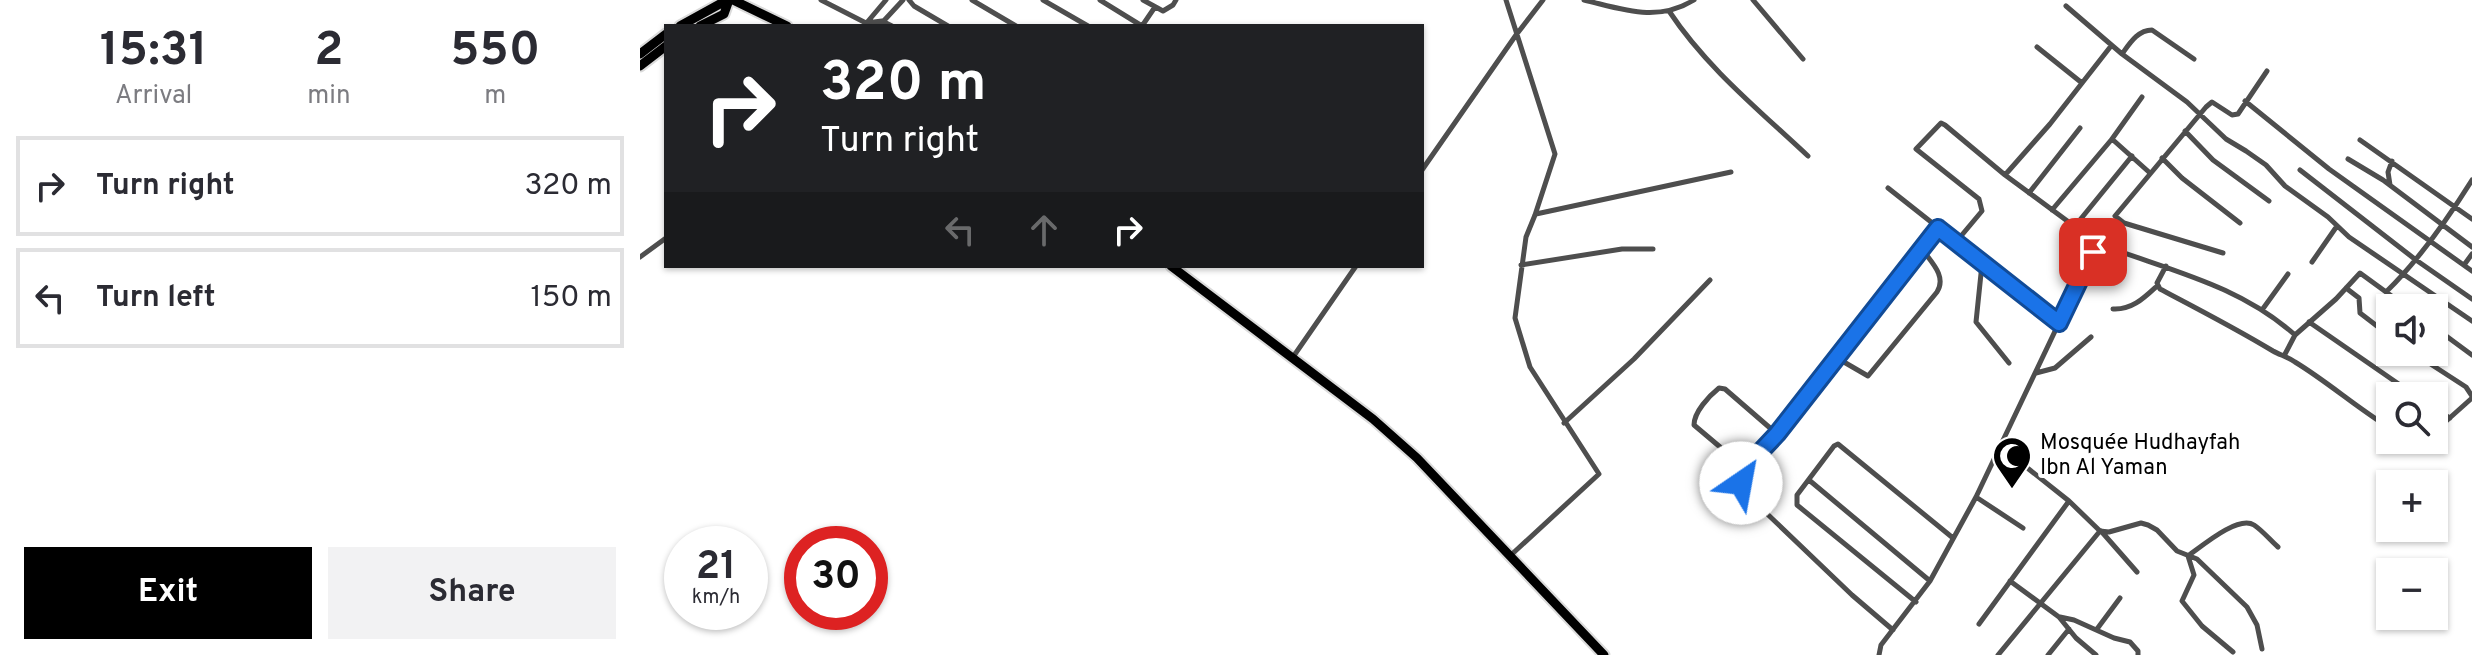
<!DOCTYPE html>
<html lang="en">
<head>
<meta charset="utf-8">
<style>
  body { margin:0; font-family:Overpass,sans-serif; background:#f2f2f3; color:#2b2b33; height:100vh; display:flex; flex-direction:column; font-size:30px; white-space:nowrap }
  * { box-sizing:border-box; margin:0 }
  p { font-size:26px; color:#7c7c81 }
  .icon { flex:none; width:44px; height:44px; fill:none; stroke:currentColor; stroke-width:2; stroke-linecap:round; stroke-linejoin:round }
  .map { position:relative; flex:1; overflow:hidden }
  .details { display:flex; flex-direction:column; background:#fff; width:640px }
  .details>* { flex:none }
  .top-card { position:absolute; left:24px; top:24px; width:760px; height:244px; border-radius:0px; box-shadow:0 2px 6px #0004; background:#202124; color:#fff; overflow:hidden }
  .fabs { position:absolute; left:1736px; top:294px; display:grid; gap:16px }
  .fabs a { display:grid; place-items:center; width:72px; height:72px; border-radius:0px; background:#fff; box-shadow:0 2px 6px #0004; font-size:40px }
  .speed { position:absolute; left:24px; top:526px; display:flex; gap:16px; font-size:40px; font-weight:700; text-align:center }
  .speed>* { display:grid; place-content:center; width:104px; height:104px; border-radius:50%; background:#fff; box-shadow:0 2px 6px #0004; line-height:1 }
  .speed small { font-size:20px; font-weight:400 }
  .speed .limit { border:12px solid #d22; background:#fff; color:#111 }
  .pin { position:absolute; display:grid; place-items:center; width:68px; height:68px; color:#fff; margin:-34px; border-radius:16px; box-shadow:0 4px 12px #0006 }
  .me { position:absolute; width:88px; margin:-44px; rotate:33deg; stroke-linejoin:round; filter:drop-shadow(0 0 6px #0008) }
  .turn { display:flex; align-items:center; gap:28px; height:168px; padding:0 24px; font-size:36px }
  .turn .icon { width:104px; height:104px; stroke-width:2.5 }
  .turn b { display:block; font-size:56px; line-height:68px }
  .lanes { display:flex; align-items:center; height:76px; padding:0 24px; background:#0003; justify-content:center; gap:40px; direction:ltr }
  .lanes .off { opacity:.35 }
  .eta { display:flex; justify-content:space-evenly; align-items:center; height:136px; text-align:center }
  .eta b { font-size:48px; font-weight:700; line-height:56px }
  .action { display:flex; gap:16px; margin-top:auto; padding:16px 24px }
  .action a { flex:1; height:92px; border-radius:0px; background:#000; color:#fff; font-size:32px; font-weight:700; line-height:92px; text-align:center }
  .action a+a { background:#f2f2f3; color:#2b2b33 }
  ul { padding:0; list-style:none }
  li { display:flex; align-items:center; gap:24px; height:100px; margin:0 16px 12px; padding:0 8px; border:4px solid #e1e1e2; border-radius:0px }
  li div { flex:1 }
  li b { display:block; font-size:30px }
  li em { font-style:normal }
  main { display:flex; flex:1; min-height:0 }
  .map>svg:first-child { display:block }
</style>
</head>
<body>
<main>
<section class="details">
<div class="eta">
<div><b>15:31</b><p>Arrival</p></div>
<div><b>2</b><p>min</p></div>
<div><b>550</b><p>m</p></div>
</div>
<ul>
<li><svg class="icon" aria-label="right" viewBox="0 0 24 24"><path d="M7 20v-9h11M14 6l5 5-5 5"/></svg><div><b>Turn right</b></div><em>320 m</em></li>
<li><svg class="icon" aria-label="left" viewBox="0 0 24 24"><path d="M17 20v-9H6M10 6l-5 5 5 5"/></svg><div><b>Turn left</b></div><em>150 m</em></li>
</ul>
<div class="action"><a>Exit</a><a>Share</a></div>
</section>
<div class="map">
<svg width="1832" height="655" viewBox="0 0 1832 655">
  <rect width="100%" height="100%" fill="#fff"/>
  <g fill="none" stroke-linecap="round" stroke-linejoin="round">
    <g stroke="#dbdbdb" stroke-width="13">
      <path id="primary" d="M93,0L147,26
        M531,266L733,419L777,458L964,655"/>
    </g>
    <g stroke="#dbdbdb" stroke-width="13">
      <path id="trunk" d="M40,26L87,0
        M60,26L84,14L89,0
        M0,54L26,34
        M0,66L26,46"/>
    </g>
    <path stroke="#4e4e4e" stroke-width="5" d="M181,0L226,23L242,21L252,26
      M269,0L274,6L308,26
      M332,0L376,26
      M403,0L448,26
      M460,0L502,26
      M503,0L523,11L533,5L536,0
      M866,0L915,154L895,215L886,237L875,318L890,367L959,474L871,555
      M944,0C982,9 1017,23 1054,0
      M1113,0L1163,59
      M1426,6L1482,54L1547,102L1586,139L1606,151L1626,165L1645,186L1688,217L1709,237L1832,321
      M1029,11C1066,67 1119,110 1168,156
      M224,26L246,0
      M239,26L263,0
      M502,26L515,7
      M1397,47L1442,83
      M1482,54C1490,43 1498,30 1512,30L1554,59
      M1605,101L1689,169L1832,271
      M1545,131L1573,160L1629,201
      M1472,139L1502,97
      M1720,140L1832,219
      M1522,158L1542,178L1600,223
      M1708,159L1743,180L1832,247
      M782,170L876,35L903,0
      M1660,170L1776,260L1832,299
      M1365,175L1410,124L1471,46
      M1750,185L1748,172L1752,161
      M1248,188L1419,323
      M1389,193L1440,128
      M1412,210L1472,139L1510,173
      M896,214L1091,172
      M1435,226L1492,156
      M1316,242L1342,211L1339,199L1276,149L1301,123L1305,125L1365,175L1457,243
      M1583,253L1484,223L1475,216L1566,107L1572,102L1592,115L1598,114L1627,71
      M0,257L26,238
      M1672,262L1697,226
      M1342,264L1336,322L1369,363
      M881,265L982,249H1013
      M1824,265L1832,254
      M1526,266L1517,283L1520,289C1558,309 1595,328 1633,351C1640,355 1648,357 1655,362C1688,382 1717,408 1750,428
      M1706,288L1719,298L1720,313L1750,336
      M1746,292C1780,259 1807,220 1832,180
      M1473,309C1492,310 1504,298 1517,286
      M1622,310L1648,274
      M1669,322L1776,396
      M1794,327L1832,355
      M1772,352L1826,387L1832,396
      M1644,356L1655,335L1696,299L1720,273L1768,308
      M653,357L716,266
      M1197,358L1228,376L1297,292C1307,276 1291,262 1282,249
      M1396,373L1415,368L1451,337
      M1794,408L1810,418
      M924,423L994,359L1070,280
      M1794,432L1832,398
      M1105,468L1054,425C1054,412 1069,396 1079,388L1085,389L1137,434
      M1169,480L1290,581
      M1336,497L1383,528
      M1460,531L1469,532L1501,523L1508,525L1517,530L1537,551L1557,559L1607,607L1617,625L1622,649
      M1461,531L1497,572
      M1370,581L1419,617L1436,638L1456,655
      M1276,602L1157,505V495L1194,446L1198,444L1313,538
      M1420,617L1434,620L1474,638L1490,642L1498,651V655
      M1339,624L1429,501
      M1457,629L1480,598
      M1253,630L1212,595L1121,508L1102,487C1100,464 1124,449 1138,433C1194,366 1246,297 1298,228
      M1593,652L1562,626L1542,601L1554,575L1548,556C1562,546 1598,515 1614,525C1623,531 1630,540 1638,547
      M1239,655L1241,645L1290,581L1336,497L1457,243C1527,270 1598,284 1655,335
      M1358,655L1460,531L1429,501L1361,447
      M1408,655L1429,629"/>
    <use href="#primary" stroke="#000" stroke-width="9"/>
    <use href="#trunk" stroke="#000" stroke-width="9"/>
  </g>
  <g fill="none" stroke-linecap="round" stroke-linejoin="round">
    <g stroke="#114b97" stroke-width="20">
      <path id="route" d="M1101,483L1105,468L1137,434L1298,228L1419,323L1453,252"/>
    </g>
    <use href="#route" stroke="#1a73e8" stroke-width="14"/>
  </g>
  <defs>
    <g id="mosque-pin" transform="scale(2)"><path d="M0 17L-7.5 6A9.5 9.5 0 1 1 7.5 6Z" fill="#000" stroke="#fff"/><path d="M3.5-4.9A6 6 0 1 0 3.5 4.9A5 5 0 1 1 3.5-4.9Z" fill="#fff"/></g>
  </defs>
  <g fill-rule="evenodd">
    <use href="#mosque-pin" x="1372" y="456"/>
  </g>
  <g text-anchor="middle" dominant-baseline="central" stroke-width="8" stroke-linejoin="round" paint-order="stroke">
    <g font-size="22" fill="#000" stroke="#fff" text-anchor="start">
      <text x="1400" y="443">Mosquée Hudhayfah<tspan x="1400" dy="25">Ibn Al Yaman</tspan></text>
    </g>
  </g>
</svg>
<div class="fabs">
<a><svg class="icon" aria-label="sound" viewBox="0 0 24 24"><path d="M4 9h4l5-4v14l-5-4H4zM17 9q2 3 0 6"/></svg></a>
<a><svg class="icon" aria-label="search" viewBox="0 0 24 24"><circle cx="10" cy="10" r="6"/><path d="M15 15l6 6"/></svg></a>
<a>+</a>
<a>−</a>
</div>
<div class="speed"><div>21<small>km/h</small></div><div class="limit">30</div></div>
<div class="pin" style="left:1453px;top:252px;background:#d93025"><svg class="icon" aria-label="arrive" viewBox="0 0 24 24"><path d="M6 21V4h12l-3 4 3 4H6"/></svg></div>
<svg class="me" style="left:1101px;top:483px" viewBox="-20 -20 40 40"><circle r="19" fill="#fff"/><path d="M0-13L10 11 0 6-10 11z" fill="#1a73e8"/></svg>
<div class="top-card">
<div class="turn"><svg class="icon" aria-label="right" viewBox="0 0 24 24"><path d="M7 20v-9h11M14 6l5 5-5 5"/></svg><div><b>320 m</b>Turn right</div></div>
<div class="lanes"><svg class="icon off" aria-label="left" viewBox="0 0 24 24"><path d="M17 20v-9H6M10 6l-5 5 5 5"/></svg><svg class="icon off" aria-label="ahead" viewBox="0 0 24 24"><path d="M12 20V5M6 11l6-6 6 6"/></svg><svg class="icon" aria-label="right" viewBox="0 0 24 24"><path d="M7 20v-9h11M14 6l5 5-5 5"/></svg></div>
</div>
</div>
</main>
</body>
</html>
